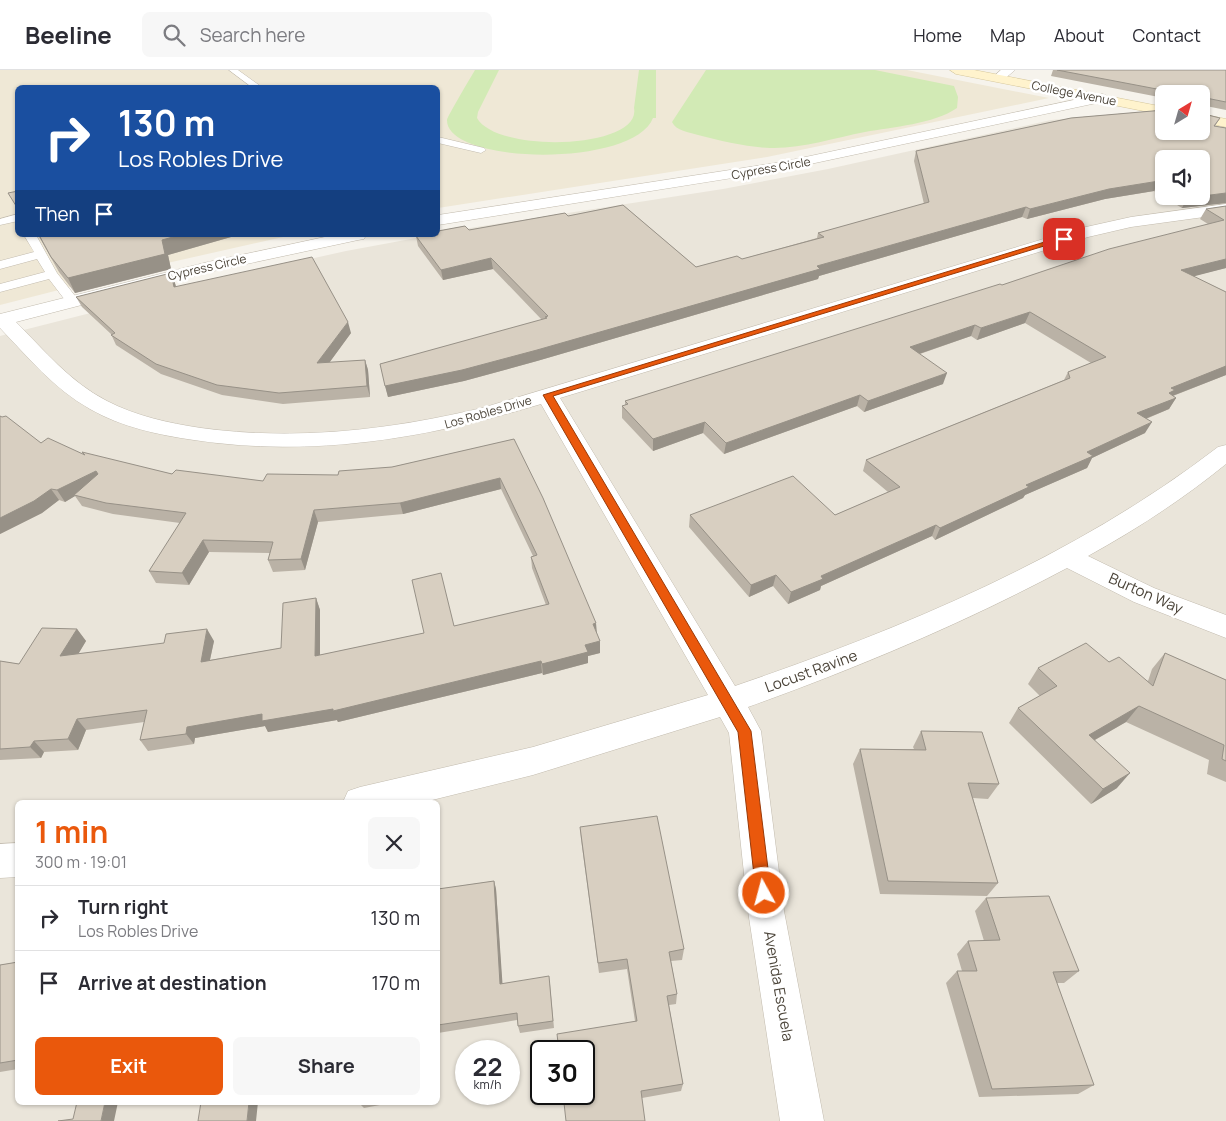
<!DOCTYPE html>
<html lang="en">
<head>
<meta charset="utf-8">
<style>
  body { margin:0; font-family:Manrope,sans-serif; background:#f7f7f7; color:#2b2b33; height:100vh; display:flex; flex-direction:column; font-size:19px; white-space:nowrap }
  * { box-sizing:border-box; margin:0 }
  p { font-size:16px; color:#7c7c81 }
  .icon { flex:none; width:28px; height:28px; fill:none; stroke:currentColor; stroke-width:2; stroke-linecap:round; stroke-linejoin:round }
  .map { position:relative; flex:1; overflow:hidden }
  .details { position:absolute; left:15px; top:730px; width:425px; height:305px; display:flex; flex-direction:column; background:#fff; border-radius:8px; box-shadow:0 1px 4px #0004 }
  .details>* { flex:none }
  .banner { position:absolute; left:15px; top:15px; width:425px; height:152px; border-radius:8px; box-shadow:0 1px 4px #0004; background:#1a4fa0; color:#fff; overflow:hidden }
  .needle { width:32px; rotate:37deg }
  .tools { position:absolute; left:1155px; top:15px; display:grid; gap:10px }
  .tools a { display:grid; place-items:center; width:55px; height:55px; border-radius:8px; background:#fff; box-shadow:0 1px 4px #0004; font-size:25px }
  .speed { position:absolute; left:455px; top:970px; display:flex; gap:10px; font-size:25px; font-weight:700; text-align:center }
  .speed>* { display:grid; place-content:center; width:65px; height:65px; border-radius:50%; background:#fff; box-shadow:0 1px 4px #0004; line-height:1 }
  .speed small { font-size:12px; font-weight:400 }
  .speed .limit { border:2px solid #111; border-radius:8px; background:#fff; color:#111 }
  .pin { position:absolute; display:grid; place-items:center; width:42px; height:42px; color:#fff; margin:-21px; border-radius:10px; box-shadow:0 2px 8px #0006 }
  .me { position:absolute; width:55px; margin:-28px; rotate:353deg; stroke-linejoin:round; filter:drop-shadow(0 0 4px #0008) }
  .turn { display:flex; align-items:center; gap:18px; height:105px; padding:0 20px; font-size:22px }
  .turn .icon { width:65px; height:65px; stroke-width:2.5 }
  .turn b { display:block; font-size:35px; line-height:42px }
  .then { display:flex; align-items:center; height:48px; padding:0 20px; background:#0003; gap:10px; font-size:19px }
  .round { display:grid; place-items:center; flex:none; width:52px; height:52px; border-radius:8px; background:#f7f7f7 }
  .summary { display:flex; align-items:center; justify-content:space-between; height:85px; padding:0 20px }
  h1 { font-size:30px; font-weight:700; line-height:38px; color:#ea580c }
  .cta { display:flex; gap:10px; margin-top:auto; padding:10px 20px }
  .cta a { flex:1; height:58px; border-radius:8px; background:#ea580c; color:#fff; font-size:20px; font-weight:700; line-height:58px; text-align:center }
  .cta a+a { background:#f7f7f7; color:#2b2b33 }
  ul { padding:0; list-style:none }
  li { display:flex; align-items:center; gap:15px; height:65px; padding:0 20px; border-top:1px solid #e1e1e2 }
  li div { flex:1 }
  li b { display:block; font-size:19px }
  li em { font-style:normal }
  header { display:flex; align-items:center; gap:30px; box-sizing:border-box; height:70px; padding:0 25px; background:#fff; border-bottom:1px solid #e1e1e2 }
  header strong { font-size:24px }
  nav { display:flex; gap:28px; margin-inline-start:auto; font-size:18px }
  .search { width:350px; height:45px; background:#f7f7f7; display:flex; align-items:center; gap:12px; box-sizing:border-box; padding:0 18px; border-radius:8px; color:#7c7c81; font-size:19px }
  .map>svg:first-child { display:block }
</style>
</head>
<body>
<header>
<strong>Beeline</strong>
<div class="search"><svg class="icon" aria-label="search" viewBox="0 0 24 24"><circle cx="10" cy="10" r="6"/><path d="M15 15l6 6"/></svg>Search here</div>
<nav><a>Home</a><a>Map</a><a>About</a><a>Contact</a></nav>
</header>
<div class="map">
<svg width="1226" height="1051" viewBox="0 0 1226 1051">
  <rect width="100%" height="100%" fill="#f6f3ec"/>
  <path fill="#eae5da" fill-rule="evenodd" d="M1087,47L1164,61L1226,64V1051H0V266L256,201L346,181L470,158L723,119L828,99L1051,50ZM1164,89H1201V126H1164ZM18,732H438V1032H18ZM466,981H509V1024H466ZM541,981H584V1024H541Z"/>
  <path fill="#efe8d6" d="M0,0H907L1049,28L767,87L438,138V18H18V165H292L145,198L0,235Z"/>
  <path fill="#d2eab5" d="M475,0H499L478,42L477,48C497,84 642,79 634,38L639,0H656V48H653C634,98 446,95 447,50C447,47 471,7 475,0Z
    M706,0H875L954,16L958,27L957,38C934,54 892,57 865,62C834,68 801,79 770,78C746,77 721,71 698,65C689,62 676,61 672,52Z"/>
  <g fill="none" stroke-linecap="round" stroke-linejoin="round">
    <g stroke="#c2bbae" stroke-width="1">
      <path id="lane" d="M229,0H238L263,18H253Z
        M438,67L484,78L486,80L481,83L438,73Z
        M18,144V151L0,155V149Z
        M24,165H36L57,203L79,231L78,234H68L49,209L0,222V214L45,202L37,189L0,199V191L34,182Z"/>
    </g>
    <g stroke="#c2bbae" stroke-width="1">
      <path id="street" d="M1001,0H1015L1002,11H994L992,8Z
        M1102,24L1106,25L1108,28L1106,31L782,100L438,155V145L782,92Z
        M1226,134V144L1131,157L1088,167L560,328L735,616C904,558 1075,487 1218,377L1226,375V394C1183,429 1137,459 1088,486L1154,518L1226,545V568L1134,532L1067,498C964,553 857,598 748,637L761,661L784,841L824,1051H780L748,841L729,663L720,647L533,705L424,732H343L348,721L360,717L533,677L708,625L541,334C428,368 313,388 194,370C159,365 121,357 90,339C54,319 28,287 0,258V244L208,192L334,165H366L364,169L358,170L209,202L16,252C44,280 70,312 107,331C136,346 168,353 201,358C296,371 389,360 482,338L1077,159L1131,147Z
        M18,773V807L0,808V774Z"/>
    </g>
    <g stroke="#d6c79b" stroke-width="1">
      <path id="secondary" d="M950,0H974L1164,37V45L956,4Z
        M1201,44L1226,49V57L1201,52Z"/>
    </g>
    <use href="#lane" fill="#fff" fill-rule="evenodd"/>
    <use href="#street" fill="#fff" fill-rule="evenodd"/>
    <use href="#secondary" fill="#fff3cd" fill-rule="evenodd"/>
  </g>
  <path fill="#bab2a6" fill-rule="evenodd" d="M1053,0H1226V40L1201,35V24H1164V28L1051,6Z
    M1201,37H1203L1204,44L1220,48L1215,56L1226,58V133L1182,138L1154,121L1105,129L1027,149L1022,147L819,206L818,209L537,291L464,311L388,327L380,294L542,250L493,199L443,210L418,176L416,166L420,165H438V161L465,156L469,160L565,143L568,146L623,135L696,197L737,186L742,189L817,168L818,163L924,134L914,91L916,81L1071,48L1164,40V61H1201ZM1164,89H1201V126H1164Z
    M1226,136V198L1193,206L1226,222V305L1173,326L1176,328L1169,339L1146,349L1145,363L1092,388L1087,398L1025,425L1023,428L935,470L932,466L821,516L820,520L788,534L773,516L749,527L689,457L690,445H835L888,422L863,401L866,390L1064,310L1068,302L1091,293L1025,253L977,270L971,266L920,284L943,314L864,342L857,336L724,384L703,363L653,381L622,348V336L625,335V331L1002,215L1208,154L1200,149L1206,139Z
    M38,165H238L168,185L171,199L75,223L59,202Z
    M171,203L176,216L351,263L329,293L365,290L368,300L370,327L283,334L222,325L161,304L116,275L111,264L82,237L76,227Z
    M0,346L41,373L84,384L172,404L263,411L338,405L392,397L514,369L597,564L600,583L588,586V593L543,605L542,603L338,652L337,650L268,662L265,656L195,668L194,674L148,681L140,670L144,652L86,660L78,680L44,682L41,688L0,690V591L19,594L77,559L86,571L78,584L214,571L210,590L281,578L316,528L320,540V585L424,563L546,535L532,498L531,487L533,486L501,419L403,444L318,452L305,500L273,502L268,490L270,483L209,482L189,515L156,513L149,501L180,453L113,444L82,436L75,426L65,432L59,430L42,443L0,464Z
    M1165,583L1226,610V712L1207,704L1209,690L1126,652L1095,670L1117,718L1091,734L1009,653L1018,638L1040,626L1028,614L1038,598L1109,592L1148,611L1152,599Z
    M921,661L999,714L988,729L973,728L998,813L987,826L880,824L853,694L860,679H914L913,677Z
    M580,757L684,879L682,890L671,891L677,924L676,934L669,935L683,1014L681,1021L642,1028L566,1051L635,951L627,899L599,903L581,769Z
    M494,811L496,819L502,914H550L554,958L520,963L518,956L517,950L438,963V819Z
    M986,828L1079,901L1064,913H1057L1094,1015L1078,1024L979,1027L946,913L957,901H962L957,884L968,871H984L975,841Z
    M18,892V999L0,1002V895Z
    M358,1032H396L364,1038Z"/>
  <path fill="#979187" d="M1159,111L1154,121L1105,129L1027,149L1030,139L1109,119Z
    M1226,123V133L1182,138L1187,128Z
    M1026,137L1022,147L819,206L818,209L537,291L464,311L388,327L385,316L817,196Z
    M180,165H238L168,185L171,199L75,223L68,208L162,170Z
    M491,188L493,199L443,210L441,200Z
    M1226,189V198L1176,211L1181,200Z
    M171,203L175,213L178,227L174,217Z
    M1030,242L1025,253L977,270L981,258Z
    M348,252L351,263L321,304L317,293Z
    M975,255L971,266L907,288L910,277Z
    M1226,289V305L1172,326L1176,328L1169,339L1130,355L1137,343L1171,318Z
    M365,290L368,300L370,327L367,316Z
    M947,303L943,314L864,342L868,331Z
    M860,325L857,336L724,384L726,373Z
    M705,352L703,363L653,381V369Z
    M1152,352L1145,363L1092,388L1087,398L1025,425L1023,428L935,470L940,458L1026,415L1087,382Z
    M96,401L103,412L74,425L75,426L65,432L57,420Z
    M500,408L501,419L403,444L400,433Z
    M51,419L59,430L42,443L0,464V448Z
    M314,440L318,452L305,500L301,489Z
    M936,455L932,466L821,516L820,520L788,534L791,522L821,506Z
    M203,470L209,482L189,515L182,503Z
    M776,505L773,516L749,527L751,515Z
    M316,528L320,540V598L315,586Z
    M596,553L597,564L593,554Z
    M77,559L86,571L70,598L60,586Z
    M207,559L214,571L207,603L201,592Z
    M600,571V583L588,586V593L543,605L542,594L585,575Z
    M541,591L542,603L338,652L337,650L268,662L265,656L195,668L194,674L186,664L187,657Z
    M1139,636L1126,652L1077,680L1089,665Z
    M77,649L86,660L78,680L68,669Z
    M34,671L44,682L41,688L30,677Z
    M1130,703L1117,718L1091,734L1103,719Z
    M494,811L496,819L503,921L500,914Z
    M105,1032H118L114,1051H101Z
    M249,1032H258L256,1051H247Z"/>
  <path fill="#d8cfc1" stroke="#979187" d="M1057,0H1226V32L1201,27V24H1183Z
    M1201,37H1203L1204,44L1220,48L1214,56L1226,58V123L1187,128L1184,126H1201V89H1164V114L1159,111L1109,119L1030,139L1026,137L817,196L820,199L537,280L462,300L385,316L380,294L547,248L545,247L548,246L491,188L441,200L416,166L420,165H438V161L465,156L469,160L565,143L568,146L623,135L696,197L737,186L742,189L824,167L818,163L929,132L916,81L1071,48L1164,40V61H1201Z
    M18,121V139L8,123Z
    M1226,136V189L1181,200L1226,222V296L1171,318L1175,320L1169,323L1176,328L1137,343L1152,352L1087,382L1093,386L1026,415L1029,417L940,458L936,455L821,506L823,509L791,522L776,505L751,515L690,445L793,406L835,445L900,417L866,390L1070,308L1068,302L1106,287L1030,242L981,258L975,255L910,277L947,303L868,331L860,325L726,373L705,352L653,369L622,336L628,334L625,331L1000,214L1002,215L1109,179L1224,150L1206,139Z
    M39,165H180L162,170L165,184L68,208L51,187Z
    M312,187L348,252L317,293L365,290L367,316L279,323L217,315L156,294L111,265L115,263L76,227L171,203L174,217Z
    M0,346L2,347L6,346L41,373L48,368L85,385L82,382L172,404L176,400L263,411L267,404L338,405L339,401L392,397L514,369L543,428L596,553L593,554L600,571L585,575L588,582L542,594L541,591L333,641V639L262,651V644L187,657L186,664L140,670L147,640L77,649L68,669L34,671L30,677L0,679V591L19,594L42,558L77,559L60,586L164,573L166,564L207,559L201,592L281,578L283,533L316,528L315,586L424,563L412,510L441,503L454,556L549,534L531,487L537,485L500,408L400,433L314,440L301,489L268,490L273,472L203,470L182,503L149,501L186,443L106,433L74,425L98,404L96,401L57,420L51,419L34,431L0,448Z
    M1086,573L1109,592L1119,587L1153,616L1165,583L1226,610V691L1222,689L1224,675L1139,636L1089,665L1130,703L1103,719L1018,638L1057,616L1038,598Z
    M921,661L982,662L999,714L968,713L998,813L888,811L860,679L926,680Z
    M657,746L684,879L669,882L677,924L667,926L683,1014L641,1021L645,1051H566L563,1024H584V981H559L557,964L637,951L627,889L598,893L580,757Z
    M494,811L500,914L549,906L553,951L518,956L517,943L438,955V819Z
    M1049,826L1079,901L1053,902L1094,1015L992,1019L957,901H977L968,871L1000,870L986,828Z
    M18,892V990L0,993V895Z
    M77,1032H105L101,1051H58L73,1049Z
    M201,1032H249L247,1051H198Z"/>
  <path fill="#ea580c" stroke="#983908" d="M1061,167L1067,169L553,326L751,661L771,823L769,828L764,830L758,828L756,823L738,662L543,325Z"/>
  <g text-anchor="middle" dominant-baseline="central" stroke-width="5" stroke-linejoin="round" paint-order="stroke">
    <g font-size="12" fill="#4b4439" stroke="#fff">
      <text transform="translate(1074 23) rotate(11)">College Avenue</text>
      <text transform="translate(771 98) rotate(-10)">Cypress Circle</text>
      <text transform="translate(207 197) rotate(-13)">Cypress Circle</text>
      <text transform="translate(488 342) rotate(-16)">Los Robles Drive</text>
    </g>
    <g font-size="15" fill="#4b4439" stroke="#fff">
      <text transform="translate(1146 523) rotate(24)">Burton Way</text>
      <text transform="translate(811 601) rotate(-20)">Locust Ravine</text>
      <text transform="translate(779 916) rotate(80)">Avenida Escuela</text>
    </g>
  </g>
</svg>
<div class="tools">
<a><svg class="needle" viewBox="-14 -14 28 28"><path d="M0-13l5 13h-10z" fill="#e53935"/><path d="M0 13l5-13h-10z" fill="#7c7c81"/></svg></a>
<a><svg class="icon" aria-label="sound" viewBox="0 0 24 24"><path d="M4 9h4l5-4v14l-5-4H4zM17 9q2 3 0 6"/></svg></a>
</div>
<div class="speed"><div>22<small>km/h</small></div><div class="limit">30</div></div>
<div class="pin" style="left:1064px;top:169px;background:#d93025"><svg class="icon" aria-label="arrive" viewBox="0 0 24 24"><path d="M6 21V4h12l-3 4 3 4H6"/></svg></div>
<svg class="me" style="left:764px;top:823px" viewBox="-20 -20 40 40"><circle r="17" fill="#ea580c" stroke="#fff" stroke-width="3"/><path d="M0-11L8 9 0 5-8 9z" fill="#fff"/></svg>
<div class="banner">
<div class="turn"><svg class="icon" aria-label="right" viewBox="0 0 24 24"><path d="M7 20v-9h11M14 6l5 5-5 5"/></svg><div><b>130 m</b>Los Robles Drive</div></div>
<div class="then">Then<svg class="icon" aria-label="arrive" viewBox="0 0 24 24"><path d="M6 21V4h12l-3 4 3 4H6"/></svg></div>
</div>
<section class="details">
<div class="summary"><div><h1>1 min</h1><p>300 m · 19:01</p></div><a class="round"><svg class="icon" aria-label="close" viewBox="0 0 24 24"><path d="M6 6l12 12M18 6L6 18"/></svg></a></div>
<ul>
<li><svg class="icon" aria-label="right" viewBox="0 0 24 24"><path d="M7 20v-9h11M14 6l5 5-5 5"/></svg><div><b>Turn right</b><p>Los Robles Drive</p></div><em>130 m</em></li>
<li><svg class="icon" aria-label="arrive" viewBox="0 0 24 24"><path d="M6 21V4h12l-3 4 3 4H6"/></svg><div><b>Arrive at destination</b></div><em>170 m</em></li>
</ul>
<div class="cta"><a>Exit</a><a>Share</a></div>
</section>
</div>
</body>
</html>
